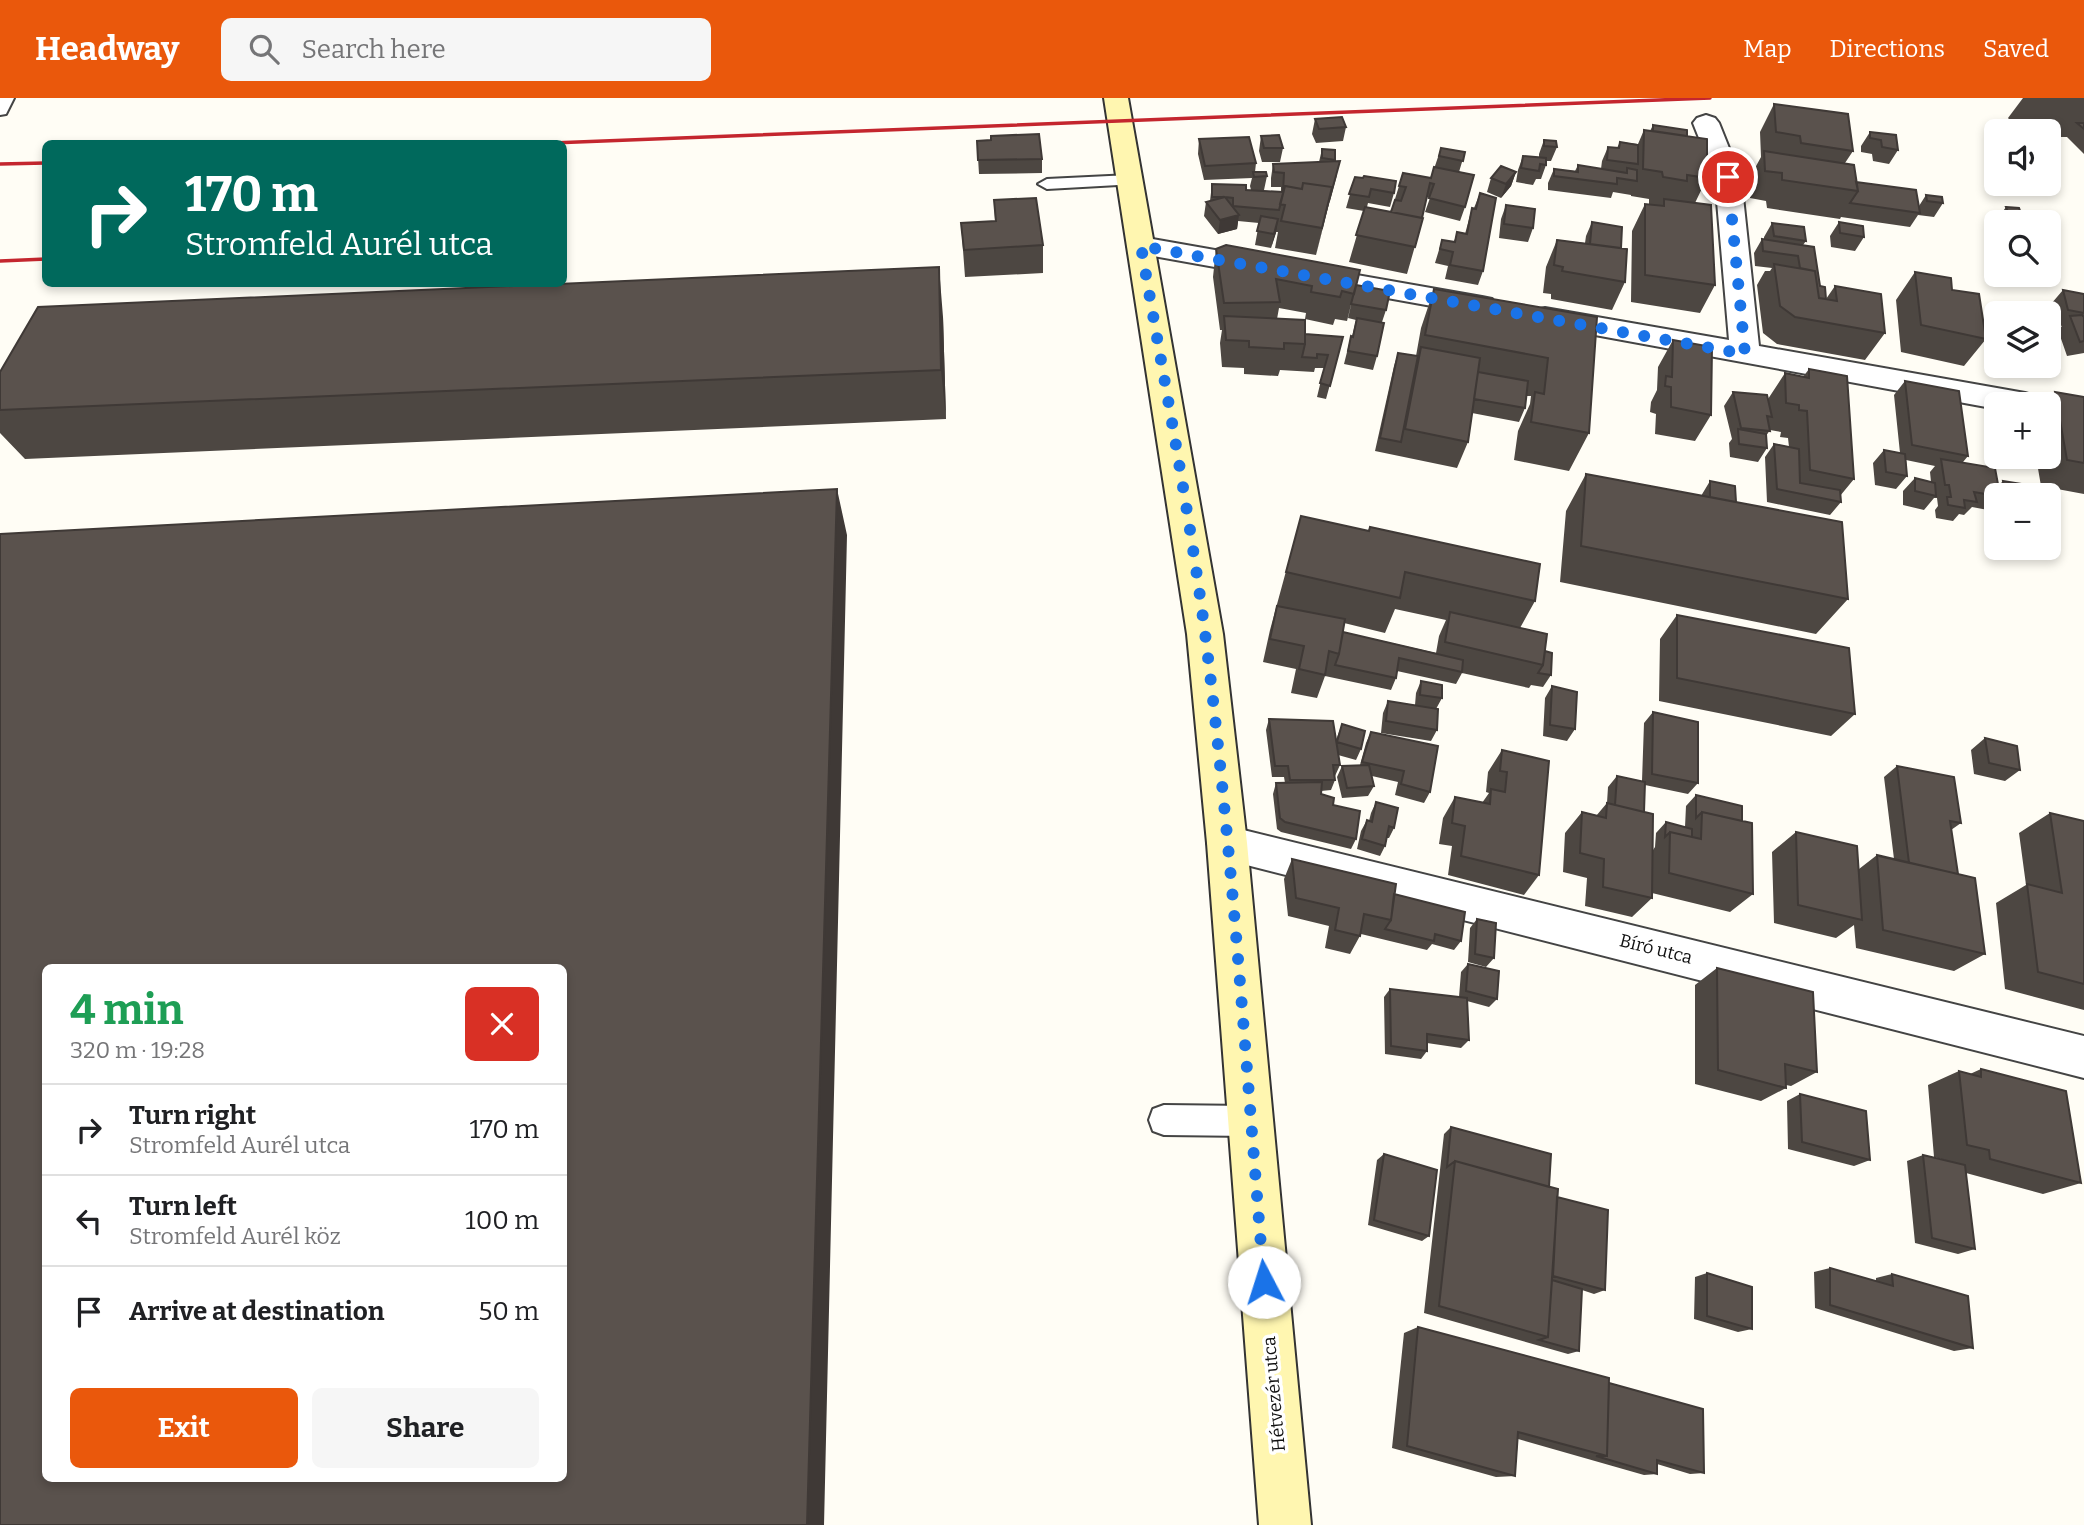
<!DOCTYPE html>
<html lang="en">
<head>
<meta charset="utf-8">
<style>
  body { margin:0; font-family:Bitter,serif; background:#f6f6f6; color:#202124; height:100vh; display:flex; flex-direction:column; font-size:26px; white-space:nowrap }
  * { box-sizing:border-box; margin:0 }
  p { font-size:23px; color:#757577 }
  .icon { flex:none; width:38px; height:38px; fill:none; stroke:currentColor; stroke-width:2; stroke-linecap:round; stroke-linejoin:round }
  .map { position:relative; flex:1; overflow:hidden }
  .sheet { position:absolute; left:42px; top:866px; width:525px; height:518px; display:flex; flex-direction:column; background:#fff; border-radius:10px; box-shadow:0 4px 10px #0003 }
  .sheet>* { flex:none }
  .guide { position:absolute; left:42px; top:42px; width:525px; height:147px; border-radius:10px; box-shadow:0 4px 10px #0003; background:#00695c; color:#fff; overflow:hidden }
  .tools { position:absolute; left:1984px; top:21px; display:grid; gap:14px }
  .tools a { display:grid; place-items:center; width:77px; height:77px; border-radius:10px; background:#fff; box-shadow:0 4px 10px #0003; font-size:35px }
  .pin { position:absolute; display:grid; place-items:center; width:60px; height:60px; color:#fff; margin:-30px; border:4px solid #fff; border-radius:50%; box-shadow:0 2px 7px #0007 }
  .me { position:absolute; width:77px; margin:-38px; rotate:355deg; stroke-linejoin:round; filter:drop-shadow(0 0 5px #0008) }
  .turn { display:flex; align-items:center; gap:24px; height:147px; padding:0 28px; font-size:32px }
  .turn .icon { width:91px; height:91px; stroke-width:2.5 }
  .turn b { display:block; font-size:49px; line-height:60px }
  .round { display:grid; place-items:center; flex:none; width:74px; height:74px; border-radius:10px; background:#f6f6f6 }
  .headline { display:flex; align-items:center; justify-content:space-between; height:119px; padding:0 28px }
  h1 { font-size:42px; font-weight:700; line-height:52px; color:#1e9e55 }
  .action { display:flex; gap:14px; margin-top:auto; padding:14px 28px }
  .action a { flex:1; height:80px; border-radius:10px; background:#ea580c; color:#fff; font-size:28px; font-weight:700; line-height:80px; text-align:center }
  .action a+a { background:#f6f6f6; color:#202124 }
  ul { padding:0; list-style:none }
  li { display:flex; align-items:center; gap:21px; height:91px; padding:0 28px; border-top:2px solid #e0e0e0 }
  li div { flex:1 }
  li b { display:block; font-size:26px }
  li em { font-style:normal }
  header { display:flex; align-items:center; gap:42px; box-sizing:border-box; height:98px; padding:0 35px; background:#ea580c; color:#fff }
  header strong { font-size:33px }
  nav { display:flex; gap:38px; margin-inline-start:auto; font-size:24px }
  .search { width:490px; height:63px; background:#f6f6f6; display:flex; align-items:center; gap:18px; box-sizing:border-box; padding:0 24px; border-radius:10px; color:#757577; font-size:26px }
  .map>svg:first-child { display:block }
</style>
</head>
<body>
<header>
<strong>Headway</strong>
<div class="search"><svg class="icon" aria-label="search" viewBox="0 0 24 24"><circle cx="10" cy="10" r="6"/><path d="M15 15l6 6"/></svg>Search here</div>
<nav><a>Map</a><a>Directions</a><a>Saved</a></nav>
</header>
<div class="map">
<svg width="2084" height="1427" viewBox="0 0 2084 1427">
  <rect width="100%" height="100%" fill="#fffdf5"/>
  <g fill="none" stroke-linecap="round" stroke-linejoin="round">
    <g stroke="#444" stroke-width="4">
      <path id="lane" d="M0,0H14L6,16L0,17Z
        M1130,77L1139,82L1136,86L1047,91L1038,86L1047,81Z
        M1164,1007L1250,1008L1261,1012L1265,1023L1261,1034L1250,1038L1164,1037L1153,1033L1149,1022L1153,1011Z"/>
    </g>
    <g stroke="#444" stroke-width="4">
      <path id="street" d="M1706,17L1715,20L1719,25L1741,80L1759,248L2025,295L2036,298L2040,306H1997V311L1535,226L1530,219L1535,212L1545,210L1729,242L1715,80L1693,25L1697,20Z
        M1141,139L1482,199L1492,201L1496,208L1492,215L1482,217L1131,154L1127,148L1131,142Z
        M1227,728L2084,938V980L1227,762L1213,757L1207,745L1213,733Z"/>
    </g>
    <g stroke="#333" stroke-width="4">
      <path id="secondary" d="M1104,0H1128L1223,536L1247,745L1311,1427H1259L1207,745L1187,536Z"/>
    </g>
    <use href="#lane" fill="#fff" fill-rule="evenodd"/>
    <use href="#street" fill="#fff" fill-rule="evenodd"/>
    <use href="#secondary" fill="#fff6b0" fill-rule="evenodd"/>
    <path stroke="#c4262e" stroke-width="3.5" d="M526,46L1710,0
      M0,66L46,65
      M0,163L46,161"/>
  </g>
  <path fill="#4d4742" fill-rule="evenodd" d="M2023,0H2084V56L2067,39H2049V33H2019L2008,20Z
    M1774,6L1853,53L1845,65L1856,84L1919,108L1926,97L1943,105L1934,119L1918,117L1910,129L1841,119L1840,121L1767,110L1766,103L1750,100L1749,81L1761,59L1760,34Z
    M1315,21L1346,29L1343,43L1316,45L1312,36Z
    M1653,27L1687,38L1707,80L1695,105L1715,187L1700,215L1631,204L1632,133L1645,106H1649V101L1631,98V97L1613,94L1611,100L1548,92V85L1554,71L1575,73L1578,67L1601,71L1602,63L1608,49L1617,50L1620,44L1638,46L1644,32L1650,33Z
    M1870,34L1898,52L1889,66L1873,63L1872,56L1861,54V48Z
    M1261,38L1283,50L1280,64H1262L1259,53Z
    M1199,41L1256,65L1255,74L1267,78L1264,92H1256L1281,94V89H1271V80L1273,66L1319,64L1322,51L1335,52L1334,64L1337,77L1326,117L1316,157L1275,150L1278,134H1276L1271,150L1255,147L1259,125L1238,123L1237,131L1218,136L1204,118L1206,104L1210,103L1212,86L1251,92L1250,88L1252,80L1204,82L1198,56Z
    M1544,42L1557,49L1551,63H1546V67L1541,81H1536L1533,87L1516,84L1518,72L1523,58L1539,59V56Z
    M977,43L1042,61V75L979,76Z
    M1441,50L1465,54L1459,74L1465,109L1460,123L1425,114L1430,100L1426,99L1422,120H1423L1407,176L1349,164L1364,113L1346,110L1355,79L1394,95L1390,109L1368,105L1367,109L1391,114L1403,75L1431,80Z
    M1516,74L1511,88L1501,100L1487,94L1491,80Z
    M1480,95L1483,173L1478,187L1445,181L1448,168L1435,165L1442,142L1454,144L1457,134L1465,136L1472,110H1474Z
    M994,102L1043,147V175L965,179L961,125L995,123Z
    M1506,107L1533,130L1528,144L1499,140L1501,121Z
    M2006,109L2023,121L2021,124H1997V126L1996,123Z
    M1592,124L1621,150L1625,184L1612,212L1551,201V196L1543,195L1546,169L1557,142L1585,145L1586,138Z
    M1839,124L1864,139L1855,153L1831,149L1830,138Z
    M1772,125L1806,143L1803,147L1826,201L1835,188L1885,235L1865,262L1777,246L1763,235L1757,187L1765,173H1770L1772,170L1755,168L1754,155L1762,141L1764,142V139Z
    M1216,151L1356,187L1386,212L1382,224L1377,258L1373,272L1344,266L1351,238L1352,239L1356,222L1348,220L1353,199L1347,223L1335,221L1333,227L1305,221L1306,215L1279,210L1277,221L1305,236L1343,239L1326,301L1317,299L1324,270H1315L1314,274L1280,272L1278,278L1244,276V270L1222,269L1220,245L1222,232H1220L1213,179Z
    M1915,174L1952,192L1986,241L1964,268L1901,254L1896,202Z
    M1434,191L1597,219L1589,335L1569,373L1514,362L1518,333L1530,306L1531,298H1526L1525,310L1519,324L1472,315L1468,344L1457,370L1375,353L1394,268L1398,255L1416,258L1421,230Z
    M2063,192L2084,196V255L2067,258L2058,232L2062,228L2055,226L2051,206Z
    M943,219L946,321L25,361L0,335V274Z
    M1673,242L1711,317L1695,343L1655,336L1656,316L1650,314L1651,304L1657,292L1658,269Z
    M1809,271L1854,381L1840,398L1841,404L1830,417L1767,404L1765,359L1774,346L1789,349L1788,340L1780,339L1781,334L1770,332L1766,338L1767,350L1758,364L1730,359L1729,345L1732,341L1724,308L1733,294L1768,301L1785,275L1803,279Z
    M1905,283L1968,358L1963,364L1998,388L2003,383L2042,397H1997V425L1993,407L1988,412L1972,409L1964,417L1959,416L1953,423L1936,420L1935,412L1938,408L1937,400H1934L1924,412L1903,407V393L1915,380L1931,384L1930,374L1935,368L1906,362L1907,378L1896,391L1875,387L1873,365L1884,352L1900,355L1894,297Z
    M2055,294L2084,299V396L2041,388L2036,359H2049V306H2043Z
    M1586,376L1701,398L1710,383L1848,501L1816,536L1560,484L1566,413Z
    M1301,418L1535,503L1520,530L1545,553L1551,577L1543,589L1531,587L1529,590L1462,575L1456,586L1397,573L1396,580L1391,592L1325,578L1317,600L1291,595L1296,571L1263,564L1270,532ZM1395,511L1446,522L1439,538L1436,555L1343,534L1344,525L1385,535Z
    M1677,517L1855,616L1831,638L1659,603L1660,541Z
    M1421,583L1442,600L1436,611L1437,632L1431,643L1381,635L1383,615L1388,603L1415,607L1416,595Z
    M1552,588L1575,631L1567,643L1543,638L1545,600Z
    M1653,614L1698,685L1688,696L1645,687L1644,714L1653,752L1655,749L1656,735L1666,724L1685,729L1686,708L1696,697L1742,723L1753,796L1730,814L1652,795V800L1632,819L1585,808L1587,780L1563,774L1565,735L1582,714L1596,718L1607,705L1608,689L1617,678L1642,683L1644,625Z
    M1269,621L1336,642L1342,626L1361,651L1356,662L1338,657L1340,667L1335,678V682L1331,692L1321,693V696L1333,707L1356,741L1351,751L1281,734L1277,731L1273,696L1276,685H1285L1284,679H1272L1266,632Z
    M1371,634L1430,694L1424,705L1395,697L1398,684L1372,678L1374,688L1368,698L1342,700L1337,679L1342,668L1360,667L1366,645Z
    M1985,640L2020,672L2005,683L1974,676L1971,652Z
    M1502,652L1539,777L1524,797L1448,777L1452,748L1439,746L1443,720L1455,699L1482,705L1489,695L1486,694L1488,674Z
    M1897,668L1961,725L1951,732L1958,776L1985,856L1954,873L1856,850L1854,827L1836,840L1774,825L1772,754L1796,734L1859,771L1877,757L1894,761L1884,679Z
    M1376,704L1394,730L1389,740H1387L1385,748L1380,758L1357,751L1361,733L1367,722L1369,723L1371,715Z
    M2050,715L2084,723V912L2005,891L1996,805L2026,787L2019,735Z
    M1292,761L1394,796L1461,843L1454,852L1432,846L1427,852L1361,836L1350,856L1325,850L1329,828L1288,818L1284,781Z
    M1477,821L1494,860L1486,869L1468,864L1470,830Z
    M1468,866L1497,901L1489,909L1467,903L1469,942L1461,950L1427,945V953L1421,961L1385,956L1384,899L1390,891L1459,899L1461,874Z
    M1717,870L1817,974L1791,988L1786,987V990L1761,1003L1695,986V887Z
    M1981,971L2081,1085L2043,1096L1966,1075L1975,1151L1958,1156L1915,1145L1907,1063L1923,1057L1956,1065L1934,1059L1928,987L1959,973L1970,976Z
    M1800,996L1870,1062L1854,1068L1788,1051L1787,1003Z
    M1451,1029L1549,1089L1557,1099L1605,1192L1594,1196L1582,1192L1579,1253L1568,1256L1424,1215L1444,1036Z
    M1384,1056L1429,1138L1422,1143L1368,1127L1377,1062Z
    M1830,1170L1876,1184V1180L1892,1176L1973,1250L1954,1253L1815,1210L1814,1174Z
    M1707,1175L1752,1231L1738,1234L1694,1221L1695,1179Z
    M1418,1229L1609,1285L1704,1375L1690,1376L1657,1366V1376L1644,1377L1518,1341L1515,1378L1496,1379L1392,1350L1404,1235Z"/>
  <path fill="#3f3936" d="M1340,63L1326,117L1316,157L1329,103Z
    M1516,74L1511,88L1501,100L1506,86Z
    M1239,117L1237,131L1218,136L1220,122Z
    M1278,121L1276,135L1271,150L1274,136Z
    M939,169L943,219L946,321L941,272Z
    M837,391L847,437L824,1427H807Z"/>
  <path fill="#5a524d" stroke="#3f3936" stroke-width="2" fill-rule="evenodd" d="M1774,6L1848,16L1853,53L1801,45L1800,38L1776,34Z
    M1342,19L1346,29L1319,31L1315,21Z
    M2077,25H2084V31Z
    M1653,27L1687,32V38L1653,33Z
    M1644,32L1707,41V80L1687,77V83L1663,79L1662,74L1643,71Z
    M1870,34L1896,37L1898,52L1882,49L1881,42L1870,40Z
    M1039,36L1042,61L978,62L977,43L991,42V38Z
    M1279,37L1283,50H1264L1261,38Z
    M1249,39L1256,65L1205,68L1199,41Z
    M1544,42L1556,43L1557,49L1544,48Z
    M1620,44L1638,47V66L1607,62L1608,49L1619,50Z
    M1441,50L1465,54L1463,63L1439,58Z
    M1322,51L1335,52V62L1322,60Z
    M1764,53L1854,67L1858,93L1782,82V75L1765,73Z
    M1523,58L1546,60V67L1540,66L1539,73L1521,70Z
    M1340,63L1329,103L1332,89L1303,85L1302,91L1285,88L1279,112L1233,108V100L1225,99L1239,117L1220,122L1206,104L1225,99H1212V86L1246,87V92L1283,94L1284,75L1274,74L1273,66Z
    M1578,67L1627,75V70L1637,72V83L1617,80V86L1554,78V71L1578,74Z
    M1501,68L1516,74L1506,86L1491,80Z
    M1434,69L1474,77L1465,109L1429,100L1434,86L1430,85L1422,120L1391,114L1395,102L1401,103L1406,89L1399,88L1403,75L1431,80Z
    M1253,74H1266L1267,78L1254,79Z
    M1364,78L1396,83L1394,95L1371,91L1369,99L1349,96L1355,79L1363,80Z
    M1856,84L1916,92L1920,115L1850,105L1858,93Z
    M1303,85L1332,89L1322,130L1281,123L1285,107L1280,106L1285,88L1302,91Z
    M1480,95L1496,100L1483,173L1450,167L1453,154L1440,151L1442,142L1455,144L1457,134L1467,136L1472,110L1476,111Z
    M1926,97L1942,99L1943,105L1927,103Z
    M1036,100L1043,147L964,152L961,125L996,123L994,102Z
    M1664,101L1711,107L1715,187L1645,177V106L1664,108Z
    M1506,107L1535,111L1533,130L1504,126Z
    M1365,109L1423,120L1415,149L1356,137Z
    M2006,109L2019,110L2023,121L2010,119Z
    M1261,118L1278,121L1274,136L1257,133Z
    M1592,124L1622,129L1621,150L1590,146Z
    M1839,124L1863,128L1864,139L1840,135Z
    M1772,125L1804,129L1806,143L1774,138Z
    M1762,141L1814,149L1820,188L1825,189L1826,201L1819,200L1815,173L1800,170L1798,158L1763,153Z
    M1557,142L1627,151L1625,184L1562,173L1563,169L1554,167Z
    M1226,147L1360,172L1354,196L1342,193L1340,199L1311,194L1312,188L1276,181L1280,204L1224,205L1216,151Z
    M1774,166L1815,173L1819,200L1837,203L1835,188L1881,196L1885,235L1795,219L1780,208Z
    M939,169L941,272L0,312V274L38,209Z
    M1915,174L1951,180L1952,192L1979,196L1986,241L1921,227Z
    M1356,187L1390,193L1386,212L1351,206Z
    M1434,191L1597,219L1589,335L1531,324L1535,294L1544,296L1548,260L1425,237Z
    M2063,192L2084,196V215L2068,212Z
    M2082,217L2084,219V243L2080,244L2070,218Z
    M1224,218L1305,222V246L1284,245V251L1249,249V243L1226,242Z
    M1357,220L1384,225L1377,258L1348,253L1351,238L1353,239Z
    M1305,236L1343,239L1330,288L1320,285L1328,257L1317,256V260L1302,259L1305,246Z
    M1673,242L1712,249L1711,317L1671,309V289L1665,288L1666,278L1672,279Z
    M1421,249L1480,260L1468,344L1405,331Z
    M1398,255L1418,258L1401,344L1380,340Z
    M1809,271L1847,278L1854,381L1810,372L1807,313L1799,312V307L1786,305L1785,275L1809,280Z
    M1478,274L1528,283L1525,310L1474,301Z
    M1905,283L1959,293L1968,358L1912,347Z
    M1733,294L1767,297L1772,319L1767,318L1770,333L1741,330Z
    M2055,294L2084,299V365L2067,362Z
    M1738,331L1766,336L1767,350L1739,346Z
    M1774,346L1799,351L1800,385L1840,392L1841,404L1777,391Z
    M1884,352L1905,356L1907,378L1886,374Z
    M1941,361L1995,370L2000,397L1997,398L1974,394L1977,404L1964,402L1965,410L1948,407L1947,399H1951L1949,387H1945Z
    M1586,376L1842,424L1848,501L1581,448Z
    M1915,380L1935,385L1936,398L1915,393Z
    M1710,383L1735,388L1736,404L1710,399Z
    M2003,383L2040,389L2042,397H2006Z
    M837,391L807,1427H0V436ZM46,870H564V1381H46Z
    M1301,418L1369,433L1370,429L1540,466L1535,503L1405,474L1400,500L1286,474Z
    M1277,508L1345,521L1339,556L1329,553L1325,577L1299,571L1304,548L1270,541Z
    M1450,514L1547,536L1543,567L1445,544Z
    M1677,517L1849,550L1855,616L1677,580Z
    M1343,534L1463,562L1462,574L1399,560L1396,580L1335,567L1339,556Z
    M1545,553L1552,555L1551,577L1538,575L1543,567Z
    M1421,583L1442,587V600L1420,597Z
    M1552,588L1577,594L1575,631L1550,627Z
    M1388,603L1438,611L1437,632L1386,623Z
    M1653,614L1698,624V685L1652,676Z
    M1269,621L1333,623L1340,667H1333L1335,682H1290L1288,668H1275Z
    M1342,626L1365,633L1361,651L1337,644Z
    M1371,634L1438,648L1430,694L1401,686L1404,673L1362,664Z
    M1985,640L2017,648L2020,672L1989,665Z
    M1502,652L1549,663L1539,777L1461,758L1465,728L1452,725L1455,699L1490,706L1491,691L1505,694L1507,674L1500,673Z
    M1369,667L1374,688L1347,690L1342,668Z
    M1897,668L1954,679L1961,725L1950,723L1958,776L1879,758L1909,765Z
    M1617,678L1645,684L1644,714L1615,707Z
    M1322,684L1321,696L1334,700L1333,707L1360,713L1356,741L1285,724L1280,720L1276,685Z
    M1696,697L1742,708V723L1702,714L1696,720Z
    M1376,704L1398,710L1394,730L1389,728L1385,748L1362,741L1367,722L1372,724Z
    M1607,705L1653,716L1652,800L1603,789L1604,761L1580,755L1582,714L1606,720Z
    M1702,714L1752,725L1753,796L1669,775L1670,734L1701,741Z
    M2050,715L2084,723V886L2038,874L2027,786L2062,795Z
    M1666,724L1692,731V739L1670,734L1665,739Z
    M1796,734L1857,748L1862,822L1798,807Z
    M1877,757L1975,780L1985,856L1883,832Z
    M1292,761L1396,786L1391,822L1364,816L1360,838L1335,832L1339,810L1296,800Z
    M1394,796L1465,814L1461,843L1435,836L1434,843L1385,831L1391,822Z
    M1477,821L1496,825L1494,860L1475,856Z
    M1468,866L1499,873L1497,901L1466,893Z
    M1717,870L1813,894L1817,974L1785,966L1786,990L1718,972Z
    M1390,891L1467,900L1469,942L1427,936V953L1391,948Z
    M1981,971L2066,993L2081,1085L1990,1061L1989,1052L1967,1047L1959,973L1981,979Z
    M1800,996L1866,1013L1870,1062L1802,1044Z
    M1451,1029L1551,1056L1549,1089L1455,1063L1447,1069Z
    M1384,1056L1437,1072L1429,1138L1374,1122Z
    M1923,1057L1965,1067L1975,1151L1932,1140Z
    M1455,1063L1558,1091L1548,1239L1439,1208Z
    M1557,1099L1608,1112L1605,1192L1553,1178Z
    M1830,1170L1893,1188L1892,1176L1968,1198L1973,1250L1830,1207Z
    M1707,1175L1752,1189V1231L1707,1218Z
    M1552,1182L1582,1191L1579,1253L1539,1242L1548,1239Z
    M1418,1229L1609,1280L1607,1358L1518,1334L1515,1378L1407,1348Z
    M1609,1285L1703,1311L1704,1375L1657,1362V1376L1596,1358H1607Z"/>
  <g fill="none" stroke-linecap="round" stroke-linejoin="round">
    <path stroke="#1a73e8" stroke-width="12" stroke-dasharray="0 21.6" d="M1264,1184C1246,968 1232,750 1205,535C1188,405 1163,277 1141,148L1745,256L1728,79"/>
  </g>
  <g text-anchor="middle" dominant-baseline="central" stroke-width="7" stroke-linejoin="round" paint-order="stroke">
    <g font-size="18" fill="#111" stroke="#fff">
      <text transform="translate(1656 851) rotate(14)">Bíró utca</text>
      <text transform="translate(1274 1296) rotate(-95)">Hétvezér utca</text>
    </g>
  </g>
</svg>
<div class="tools">
<a><svg class="icon" aria-label="sound" viewBox="0 0 24 24"><path d="M4 9h4l5-4v14l-5-4H4zM17 9q2 3 0 6"/></svg></a>
<a><svg class="icon" aria-label="search" viewBox="0 0 24 24"><circle cx="10" cy="10" r="6"/><path d="M15 15l6 6"/></svg></a>
<a><svg class="icon" aria-label="layers" viewBox="0 0 24 24"><path d="M12 4l9 5-9 5-9-5zM3 14l9 5 9-5"/></svg></a>
<a>+</a>
<a>−</a>
</div>
<div class="pin" style="left:1728px;top:79px;background:#d93025"><svg class="icon" aria-label="arrive" viewBox="0 0 24 24"><path d="M6 21V4h12l-3 4 3 4H6"/></svg></div>
<svg class="me" style="left:1264px;top:1184px" viewBox="-20 -20 40 40"><circle r="19" fill="#fff"/><path d="M0-13L10 11 0 6-10 11z" fill="#1a73e8"/></svg>
<div class="guide">
<div class="turn"><svg class="icon" aria-label="right" viewBox="0 0 24 24"><path d="M7 20v-9h11M14 6l5 5-5 5"/></svg><div><b>170 m</b>Stromfeld Aurél utca</div></div>
</div>
<section class="sheet">
<div class="headline"><div><h1>4 min</h1><p>320 m · 19:28</p></div><a class="round" style="background:#d93025;color:#fff"><svg class="icon" aria-label="close" viewBox="0 0 24 24"><path d="M6 6l12 12M18 6L6 18"/></svg></a></div>
<ul>
<li><svg class="icon" aria-label="right" viewBox="0 0 24 24"><path d="M7 20v-9h11M14 6l5 5-5 5"/></svg><div><b>Turn right</b><p>Stromfeld Aurél utca</p></div><em>170 m</em></li>
<li><svg class="icon" aria-label="left" viewBox="0 0 24 24"><path d="M17 20v-9H6M10 6l-5 5 5 5"/></svg><div><b>Turn left</b><p>Stromfeld Aurél köz</p></div><em>100 m</em></li>
<li><svg class="icon" aria-label="arrive" viewBox="0 0 24 24"><path d="M6 21V4h12l-3 4 3 4H6"/></svg><div><b>Arrive at destination</b></div><em>50 m</em></li>
</ul>
<div class="action"><a>Exit</a><a>Share</a></div>
</section>
</div>
</body>
</html>
